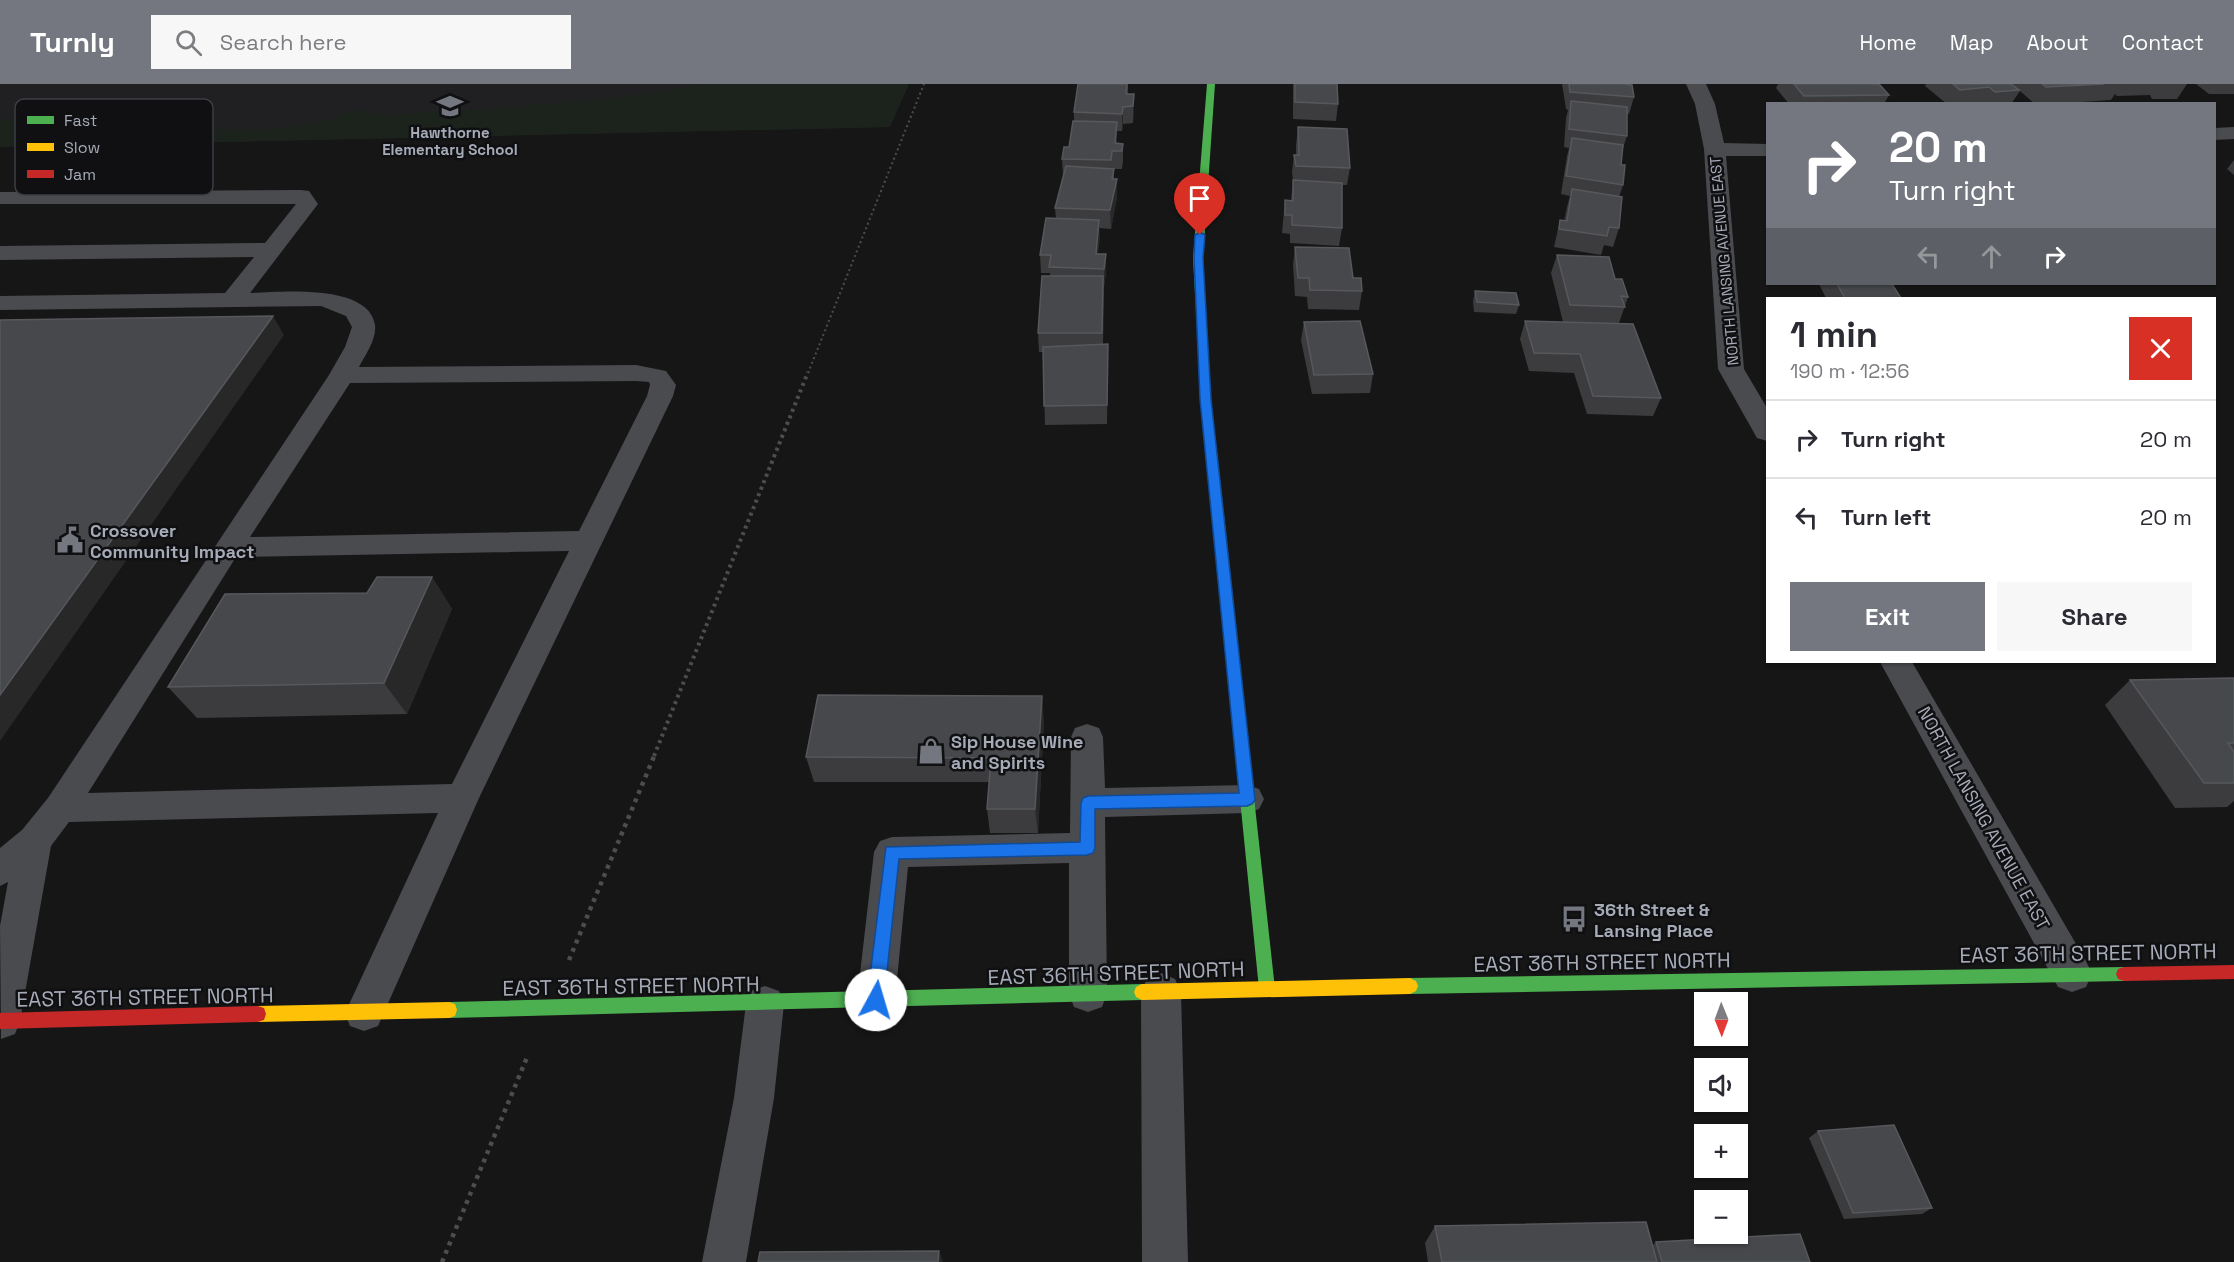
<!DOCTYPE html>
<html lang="en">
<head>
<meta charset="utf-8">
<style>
  body { margin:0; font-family:"Space Grotesk",sans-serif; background:#f7f7f7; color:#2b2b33; height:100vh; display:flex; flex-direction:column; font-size:22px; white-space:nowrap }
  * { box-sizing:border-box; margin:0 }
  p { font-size:20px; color:#7c7c81 }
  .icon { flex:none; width:33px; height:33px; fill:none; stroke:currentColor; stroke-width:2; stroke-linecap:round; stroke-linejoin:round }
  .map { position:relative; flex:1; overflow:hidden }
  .sheet { position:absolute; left:1766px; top:213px; width:450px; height:366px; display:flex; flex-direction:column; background:#fff; border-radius:0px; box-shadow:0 2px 4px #0004 }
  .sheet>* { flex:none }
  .top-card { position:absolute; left:1766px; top:18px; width:450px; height:183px; border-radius:0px; box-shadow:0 2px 4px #0004; background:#74777f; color:#fff; overflow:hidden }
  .needle { width:39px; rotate:179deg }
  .fabs { position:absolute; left:1694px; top:908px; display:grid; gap:12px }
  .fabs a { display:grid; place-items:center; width:54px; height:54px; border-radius:0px; background:#fff; box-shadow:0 2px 4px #0004; font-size:30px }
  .pin { position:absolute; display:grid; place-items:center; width:51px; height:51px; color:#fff; margin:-62px -26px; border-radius:50% 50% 50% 0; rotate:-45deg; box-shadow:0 0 6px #0007 }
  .pin .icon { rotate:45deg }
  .me { position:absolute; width:66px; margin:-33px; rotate:6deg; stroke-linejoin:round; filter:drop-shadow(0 0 4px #0008) }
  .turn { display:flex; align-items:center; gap:21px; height:126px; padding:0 24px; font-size:27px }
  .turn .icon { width:78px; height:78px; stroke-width:2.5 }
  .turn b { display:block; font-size:42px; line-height:51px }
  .lanes { display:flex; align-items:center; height:57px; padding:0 24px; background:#0003; justify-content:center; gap:30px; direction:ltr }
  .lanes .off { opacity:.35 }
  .round { display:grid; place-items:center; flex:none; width:63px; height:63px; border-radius:0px; background:#f7f7f7 }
  .summary { display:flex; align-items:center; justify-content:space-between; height:102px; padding:0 24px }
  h1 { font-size:36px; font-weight:700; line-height:45px }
  .cta { display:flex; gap:12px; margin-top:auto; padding:12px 24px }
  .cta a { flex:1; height:69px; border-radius:0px; background:#74777f; color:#fff; font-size:24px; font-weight:700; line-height:69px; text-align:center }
  .cta a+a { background:#f7f7f7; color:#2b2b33 }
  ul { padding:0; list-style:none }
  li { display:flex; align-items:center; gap:18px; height:78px; padding:0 24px; border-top:2px solid #e1e1e2 }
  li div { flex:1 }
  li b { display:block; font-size:22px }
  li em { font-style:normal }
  header { display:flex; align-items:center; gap:36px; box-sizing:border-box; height:84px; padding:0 30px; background:#74777f; color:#fff }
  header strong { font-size:28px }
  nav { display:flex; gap:33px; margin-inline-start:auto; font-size:21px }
  .search { width:420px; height:54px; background:#f7f7f7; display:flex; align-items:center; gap:15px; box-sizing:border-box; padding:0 21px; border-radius:0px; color:#7c7c81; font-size:22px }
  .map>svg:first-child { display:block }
</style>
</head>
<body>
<header>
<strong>Turnly</strong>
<div class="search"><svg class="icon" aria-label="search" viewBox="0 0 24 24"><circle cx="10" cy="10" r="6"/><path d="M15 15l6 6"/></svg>Search here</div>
<nav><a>Home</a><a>Map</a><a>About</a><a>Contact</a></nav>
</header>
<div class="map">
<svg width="2234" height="1178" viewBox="0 0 2234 1178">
  <rect width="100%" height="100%" fill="#161616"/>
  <path fill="#202022" d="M0,0H909L890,43L0,63Z"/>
  <path fill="#1c231d" d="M708,0H909L890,43L0,63V35H21L17,47L24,49L98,41L217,45H276L320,39L348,27L360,26L383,31L491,25L617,13Z"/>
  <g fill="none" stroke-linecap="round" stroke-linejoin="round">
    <path stroke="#4c4d51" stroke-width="2" stroke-dasharray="2 3" stroke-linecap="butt" d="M808,289L924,0"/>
    <path stroke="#4c4d51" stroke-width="4" stroke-dasharray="3 4" stroke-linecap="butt" d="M654,672L808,288"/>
    <path stroke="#4c4d51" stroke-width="4.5" stroke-dasharray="4 5" stroke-linecap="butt" d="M569,876L655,670
      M442,1178L528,971"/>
    <path fill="#4a4b4f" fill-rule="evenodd" d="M301,106L309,107L318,120L250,209C279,208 369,199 375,241C377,255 365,271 359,283L636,281L666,287L676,301L673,312L479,714L378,942L364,947L350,942L345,929L438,729L69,738L51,762L20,937L15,950L1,955L0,842L8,798L0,802V764L22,746L48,714L329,291L345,263L352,243L346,232L321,222L0,226V212L225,209L254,173L0,176V162L265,159L296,120H0V108ZM636,297L649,298L650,301L647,312L579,447L250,453L350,299ZM569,467L452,700L88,709L236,473Z
      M1087,640L1099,644L1103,653L1105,704L1247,701L1259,705L1264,715L1259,725L1247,729L1105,733L1107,910L1102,923L1088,928L1074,923L1069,910V779L908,783L895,916L890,929L876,934L862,929L857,916L874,768L880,757L892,753L1070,749L1071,653L1075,644Z
      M765,902L779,907L784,920L774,1014L746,1178H702L734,1014L746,920L751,907Z"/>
    <path fill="#4a4b4f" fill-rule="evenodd" d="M1686,0H1706L1715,20L1724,59L1767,60V72H1726L1744,285L1767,324V357L1757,354L1718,285L1704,65L1695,20Z
      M2234,43V55L2214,56V44Z
      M1880,578H1912L2086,877L2092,890L2086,903L2072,908L2058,903Z
      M1161,889L1175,895L1181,908L1188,1178H1142L1141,908L1147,895Z"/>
    <path fill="#4caf50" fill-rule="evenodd" d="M1207,0H1215L1203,174L1211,315L1227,458L1221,462L1215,458L1201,315L1193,174Z
      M1245,689L1250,691L1252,695L1275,905L1273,910L1267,913L1261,910L1259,905L1238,695L1240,691Z
      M2124,883L2130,885L2132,890L2130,895L2124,897L1410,910L1404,907L1402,902L1404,897L1410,894Z
      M1142,900L1148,903L1150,908L1148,913L1142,916L449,934L443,932L441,926L443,920L449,918Z"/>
    <path fill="#ffc107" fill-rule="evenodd" d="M1410,894L1416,897L1418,902L1416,907L1410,910L1142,916L1136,913L1134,908L1136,903L1142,900Z
      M449,918L455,920L457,926L455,932L449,934L258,938L252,936L250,930L252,924L258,922Z"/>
    <path fill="#c62828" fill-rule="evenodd" d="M1221,454L1227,458L1252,695L1250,699L1245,701L1240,699L1238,695L1215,458Z
      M2234,881V895L2124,897L2118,895L2116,890L2118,885L2124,883Z
      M258,922L264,924L266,930L264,936L258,938L0,945V929Z"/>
  </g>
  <path fill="#3c3c3e" d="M1078,0H1128V10H1134L1133,39L1123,40L1122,47H1117V59L1123,60V77L1122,85H1112H1114V95L1117,113L1111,145L1099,144L1098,170L1106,188L1104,203L1103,261L1108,260L1107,340L1045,341L1043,268H1039L1038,249L1050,192V189H1041L1040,171L1056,135L1055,124L1063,93L1062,75L1069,63L1074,37V28Z
    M1293,0H1337L1338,20L1336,37L1293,35Z
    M1562,0H1625L1634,13L1629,30H1627V52L1623,64L1621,81L1623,101L1619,113V144L1613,163L1604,161L1601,171L1554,163L1560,136L1564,137L1567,123L1570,112L1561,110L1567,72L1569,64L1564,63L1566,34L1568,26L1566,25Z
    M1778,0H1879L1889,11L1884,20H1789L1776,4Z
    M1926,0H2187L2177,15H2152L2150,11L2117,12L2115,10L2111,16L2053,20H2035L2020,7L2011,20H1947L1925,2Z
    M2196,0H2234V10H2209Z
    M1298,43L1350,84L1347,101H1342V144L1339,162L1290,159V150L1282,149L1285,116H1291L1293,97L1292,88L1294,71H1296V61Z
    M2234,76V91L2227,85Z
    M1295,163L1353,194L1362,207L1359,226L1308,225L1307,213L1295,212L1293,181Z
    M1557,171L1615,195L1628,213L1619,239L1661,314L1653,332L1587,330L1574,289L1529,287L1520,255L1525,237L1563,238L1551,189Z
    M1819,200H1892L1901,214H1826Z
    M1475,207L1519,221L1516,230L1474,228L1473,217Z
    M1304,238L1373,290L1370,309L1312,310L1301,256Z
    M432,493L452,525L407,630L197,634L168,603L367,509Z
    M2234,594V717L2227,723L2175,724L2105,621L2130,596Z
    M1044,637L1038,749H990L987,725L989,698H814L806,673Z
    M1818,1047L1932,1124L1922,1130L1844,1135L1809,1054Z
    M1435,1142L1652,1162L1656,1158L1810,1178H1428L1425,1159Z"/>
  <path fill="#282829" d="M1134,10V28L1133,39V22Z
    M1123,23V40L1122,47V30Z
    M1117,38V55L1116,67L1115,59Z
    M1117,95V113L1111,145L1110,126Z
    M1099,136L1100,154L1096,188V170Z
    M1106,170V188L1104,203V185Z
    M273,232L284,251L0,657V611Z
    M432,493L452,525L407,630L384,599Z
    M1042,612L1044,637L1038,749L1035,725Z
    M939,1167L943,1178H938Z"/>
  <path fill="#47484b" stroke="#56585c" stroke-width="1.5" d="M1078,0H1127L1126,10H1134L1133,22L1123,23L1122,30L1074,28Z
    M1295,0H1337L1338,20L1295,18Z
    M1569,0H1625L1632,1L1634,13L1570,8Z
    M1794,0H1879L1889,11L1804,12Z
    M1953,0H2011L2019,6L1995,8L1989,3L1960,6Z
    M2042,0H2104L2046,3Z
    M1571,17L1627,23V52L1569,45Z
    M1073,37L1117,38L1115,59L1123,60L1122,67H1112L1111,76L1062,75L1064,63H1069Z
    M1298,43L1347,45L1350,84L1296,82L1294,71H1299Z
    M1572,54L1623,61L1621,81H1625L1623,101L1566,92Z
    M1066,82L1114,85L1112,95H1117L1110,126L1055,124Z
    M1293,96L1342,99V144L1292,141V131H1285V116L1293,117Z
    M1572,105L1622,113L1619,144L1609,143L1607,152L1559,145L1560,136L1567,137Z
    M1046,134L1099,136L1096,170H1106L1104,185L1049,183L1051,171H1040Z
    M1295,163L1349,164L1353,194H1361L1362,207L1310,206L1309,194H1298Z
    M1557,171L1609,173L1615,195H1622L1628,213L1621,212L1625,223L1570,221Z
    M1042,192H1103L1102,249H1038Z
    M1837,200H1892L1901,214H1845Z
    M1475,207L1516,209L1519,221L1477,218Z
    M273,232L0,611V236Z
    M1360,237L1373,290L1314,291L1304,238Z
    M1525,237L1633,240L1661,314L1593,312L1580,270L1534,269Z
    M1108,260L1107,321L1044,322L1043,263Z
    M377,493H432L384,599L168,603L225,510L367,509Z
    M2234,594V659H2228L2234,668V699H2204L2130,596Z
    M818,611L1042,612L1035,725H987L991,674L806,673Z
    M1894,1041L1932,1124L1853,1129L1818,1047Z
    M1646,1138L1657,1178H1442L1435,1142Z
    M1800,1150L1810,1178H1662L1656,1158Z
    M939,1167L938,1178H758L760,1168Z"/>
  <path fill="#1a73e8" stroke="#114b97" stroke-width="1.5" d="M1200,148L1205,151L1203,174L1211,315L1255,716L1252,720L1247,722L1095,725V764L1093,769L1087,771L899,775L884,916L882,921L876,924L870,921L867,916L886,763L1080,758L1081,719L1083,714L1088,712L1239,709L1200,315L1194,174L1195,151Z"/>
  <defs>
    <g id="school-bare" transform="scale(2.07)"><path d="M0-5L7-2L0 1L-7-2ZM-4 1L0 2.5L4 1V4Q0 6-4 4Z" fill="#74777f" stroke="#101012" stroke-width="2.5" paint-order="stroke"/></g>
    <g id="civic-bare" transform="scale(2.07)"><path d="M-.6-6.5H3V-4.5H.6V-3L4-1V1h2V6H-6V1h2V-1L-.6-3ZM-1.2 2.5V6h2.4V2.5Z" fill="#74777f" stroke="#101012" stroke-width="2.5" paint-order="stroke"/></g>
    <g id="shop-bare" transform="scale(2.07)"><path d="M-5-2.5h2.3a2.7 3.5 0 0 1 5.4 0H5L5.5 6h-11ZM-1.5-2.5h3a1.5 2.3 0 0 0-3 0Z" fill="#74777f" stroke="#101012" stroke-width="2.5" paint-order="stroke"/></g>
    <g id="bus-bare" transform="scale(2.07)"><path d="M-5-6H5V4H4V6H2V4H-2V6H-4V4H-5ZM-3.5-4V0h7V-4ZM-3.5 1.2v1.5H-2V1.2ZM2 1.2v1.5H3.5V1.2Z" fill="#74777f" stroke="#101012" stroke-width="2.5" paint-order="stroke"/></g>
  </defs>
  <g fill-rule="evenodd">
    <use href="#school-bare" x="450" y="22"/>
    <use href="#civic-bare" x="70" y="456"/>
    <use href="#shop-bare" x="931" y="667"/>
    <use href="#bus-bare" x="1574" y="835"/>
  </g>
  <g text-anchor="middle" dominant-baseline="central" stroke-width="5" stroke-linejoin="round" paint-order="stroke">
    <g font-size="15" font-weight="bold" fill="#a6abb8" stroke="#101012">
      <text x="450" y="48">Hawthorne<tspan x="450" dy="17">Elementary School</tspan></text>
    </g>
    <g font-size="15" fill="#a6abb8" stroke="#101012">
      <text transform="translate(1724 177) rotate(-95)">NORTH LANSING AVENUE EAST</text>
    </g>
    <g font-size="18" font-weight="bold" fill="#a6abb8" stroke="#101012" text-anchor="start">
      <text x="90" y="446">Crossover<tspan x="90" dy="21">Community Impact</tspan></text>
      <text x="951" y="657">Sip House Wine<tspan x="951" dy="21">and Spirits</tspan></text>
      <text x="1594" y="825">36th Street &amp;<tspan x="1594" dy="21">Lansing Place</tspan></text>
    </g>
    <g font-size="18" fill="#a6abb8" stroke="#101012">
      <text transform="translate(1984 734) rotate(61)">NORTH LANSING AVENUE EAST</text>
    </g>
    <g font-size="21" fill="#a6abb8" stroke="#101012">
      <text transform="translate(2088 869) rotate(-1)">EAST 36TH STREET NORTH</text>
      <text transform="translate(1602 878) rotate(-1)">EAST 36TH STREET NORTH</text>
      <text transform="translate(1116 889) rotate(-2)">EAST 36TH STREET NORTH</text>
      <text transform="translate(631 902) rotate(-1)">EAST 36TH STREET NORTH</text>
      <text transform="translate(145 913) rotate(-1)">EAST 36TH STREET NORTH</text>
    </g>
  </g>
  <rect x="15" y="15" width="198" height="96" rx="9" fill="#101012" stroke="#3d3e44" stroke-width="1.5"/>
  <rect x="27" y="32" width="27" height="8" fill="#4caf50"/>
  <rect x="27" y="59" width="27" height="8" fill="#ffc107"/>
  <rect x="27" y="86" width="27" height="8" fill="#c62828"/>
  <g font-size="16" fill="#a6abb8">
    <text x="64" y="42">Fast</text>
    <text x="64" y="69">Slow</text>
    <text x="64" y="96">Jam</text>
  </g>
</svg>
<div class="fabs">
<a><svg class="needle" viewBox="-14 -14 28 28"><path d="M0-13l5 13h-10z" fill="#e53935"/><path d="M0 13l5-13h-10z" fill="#7c7c81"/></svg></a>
<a><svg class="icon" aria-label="sound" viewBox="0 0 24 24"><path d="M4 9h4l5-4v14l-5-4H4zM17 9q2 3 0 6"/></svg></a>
<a>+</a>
<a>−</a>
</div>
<div class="pin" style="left:1200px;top:151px;background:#d93025"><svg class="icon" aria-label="arrive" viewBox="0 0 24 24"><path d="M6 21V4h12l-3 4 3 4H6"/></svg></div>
<svg class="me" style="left:876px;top:916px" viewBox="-20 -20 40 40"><circle r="19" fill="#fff"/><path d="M0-13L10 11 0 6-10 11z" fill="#1a73e8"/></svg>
<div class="top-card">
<div class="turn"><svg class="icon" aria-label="right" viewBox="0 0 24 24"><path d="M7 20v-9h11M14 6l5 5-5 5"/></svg><div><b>20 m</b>Turn right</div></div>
<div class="lanes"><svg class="icon off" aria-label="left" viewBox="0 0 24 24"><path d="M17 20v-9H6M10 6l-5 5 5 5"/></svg><svg class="icon off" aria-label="ahead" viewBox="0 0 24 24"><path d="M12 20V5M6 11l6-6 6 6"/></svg><svg class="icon" aria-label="right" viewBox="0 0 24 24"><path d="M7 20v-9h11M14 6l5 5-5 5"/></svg></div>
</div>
<section class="sheet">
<div class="summary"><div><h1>1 min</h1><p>190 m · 12:56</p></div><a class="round" style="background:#d93025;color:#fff"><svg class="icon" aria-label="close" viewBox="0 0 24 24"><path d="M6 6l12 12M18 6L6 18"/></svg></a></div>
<ul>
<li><svg class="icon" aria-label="right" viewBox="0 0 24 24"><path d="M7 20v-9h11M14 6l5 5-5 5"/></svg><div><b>Turn right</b></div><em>20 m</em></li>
<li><svg class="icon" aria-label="left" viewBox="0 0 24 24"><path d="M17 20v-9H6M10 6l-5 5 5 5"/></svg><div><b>Turn left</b></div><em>20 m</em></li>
</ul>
<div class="cta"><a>Exit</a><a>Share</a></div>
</section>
</div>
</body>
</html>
